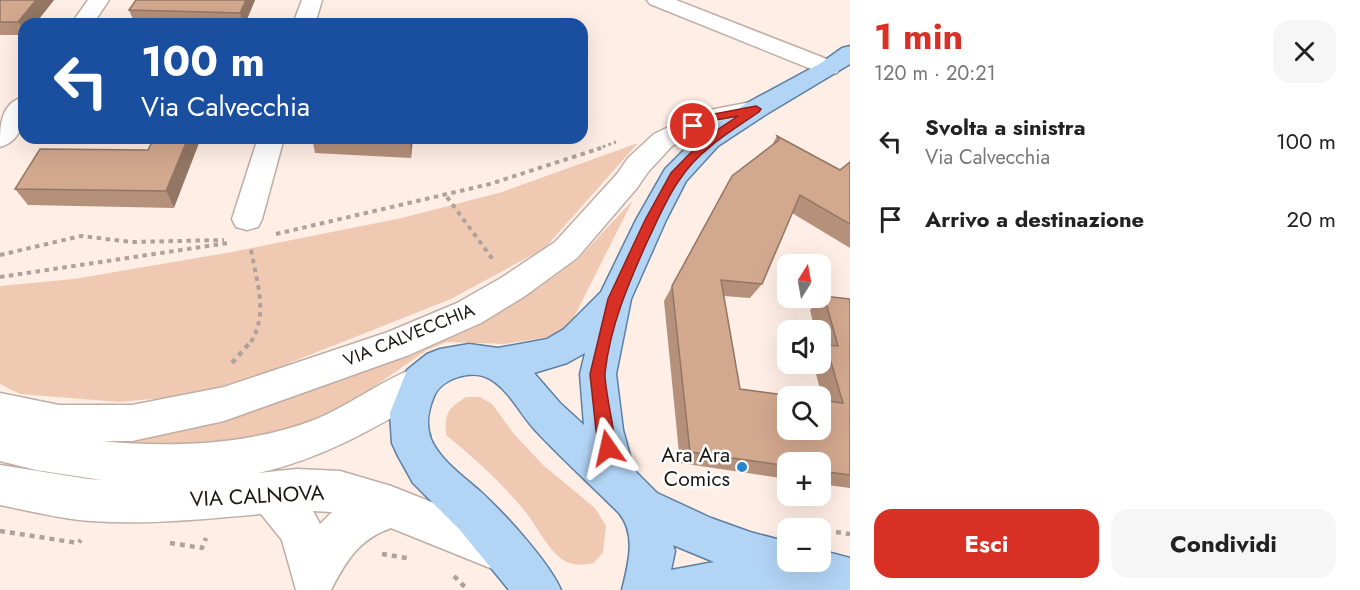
<!DOCTYPE html>
<html lang="it">
<head>
<meta charset="utf-8">
<style>
  body { margin:0; font-family:Jost,sans-serif; background:#f6f6f6; color:#222; height:100vh; display:flex; flex-direction:column; font-size:22px; white-space:nowrap }
  * { box-sizing:border-box; margin:0 }
  p { font-size:20px; color:#767676 }
  .icon { flex:none; width:33px; height:33px; fill:none; stroke:currentColor; stroke-width:2; stroke-linecap:round; stroke-linejoin:round }
  .map { position:relative; flex:1; overflow:hidden }
  .drawer { display:flex; flex-direction:column; background:#fff; width:510px }
  .drawer>* { flex:none }
  .top-card { position:absolute; left:18px; top:18px; width:570px; height:126px; border-radius:18px; box-shadow:0 6px 24px #0002; background:#1a4fa0; color:#fff; overflow:hidden }
  .needle { width:39px; rotate:11deg }
  .controls { position:absolute; left:777px; top:254px; display:grid; gap:12px }
  .controls a { display:grid; place-items:center; width:54px; height:54px; border-radius:12px; background:#fff; box-shadow:0 6px 24px #0002; font-size:30px }
  .pin { position:absolute; display:grid; place-items:center; width:51px; height:51px; color:#fff; margin:-26px; border:3px solid #fff; border-radius:50%; box-shadow:0 2px 6px #0007 }
  .me { position:absolute; width:66px; margin:-33px; rotate:349deg; stroke-linejoin:round; filter:drop-shadow(0 0 4px #0008) }
  .turn { display:flex; align-items:center; gap:21px; height:126px; padding:0 24px; font-size:27px }
  .turn .icon { width:78px; height:78px; stroke-width:2.5 }
  .turn b { display:block; font-size:42px; line-height:51px }
  .round { display:grid; place-items:center; flex:none; width:63px; height:63px; border-radius:18px; background:#f6f6f6 }
  .overview { display:flex; align-items:center; justify-content:space-between; height:102px; padding:0 24px }
  h1 { font-size:36px; font-weight:700; line-height:45px; color:#d93025 }
  .primary-button { display:flex; gap:12px; margin-top:auto; padding:12px 24px }
  .primary-button a { flex:1; height:69px; border-radius:18px; background:#d93025; color:#fff; font-size:24px; font-weight:700; line-height:69px; text-align:center }
  .primary-button a+a { background:#f6f6f6; color:#222 }
  ul { padding:0; list-style:none }
  li { display:flex; align-items:center; gap:18px; height:78px; padding:0 24px }
  li div { flex:1 }
  li b { display:block; font-size:22px }
  li em { font-style:normal }
  main { display:flex; flex:1; min-height:0 }
  .map>svg:first-child { display:block }
</style>
</head>
<body>
<main>
<div class="map">
<svg width="850" height="590" viewBox="0 0 850 590">
  <rect width="100%" height="100%" fill="#ffeee5"/>
  <path fill="#f0c9b3" d="M638,143L545,248L451,299L254,377L187,396L119,402L20,394L0,384V286L74,279L232,252L402,218L502,192Z
    M633,200L571,323L554,336L505,344L447,342L427,350L362,395L319,418L261,436L190,443H123L236,416L477,323L536,290L577,260Z
    M466,397H480L492,404L514,434L543,465L595,508L606,526L603,552L594,563C584,565 572,566 563,560C546,548 537,525 523,509C500,481 474,458 446,435C445,413 447,409 466,397Z"/>
  <g fill="none" stroke-linecap="round" stroke-linejoin="round">
    <g stroke="#beaea5" stroke-width="3">
      <path id="minor" d="M88,0H109L93,24H71Z
        M302,0H322L315,24H293Z
        M647,0H676L837,63L841,68L837,73L829,75L821,73L650,4Z
        M24,97C24,118 24,140 0,147C0,126 0,103 24,97Z
        M756,101L765,103L769,109L765,115L716,125L672,146L648,172L637,188L577,258L525,296L481,323L409,355L224,421L132,441H102C171,448 249,445 314,420C351,405 383,379 420,366L433,370L438,382L433,394C376,427 323,459 258,473L297,469L340,471L391,486L520,537L527,552L520,567L505,574L391,528C359,539 346,561 331,590H296L282,540L261,514C204,519 148,525 91,521C61,519 30,511 0,505V465L88,479L102,480L36,470L0,461V393L59,405H132L224,387L388,332L457,303L501,278L555,242L617,174L628,158L654,134L700,112ZM313,511L332,512L320,524Z
        M258,138H284L262,219L258,227L247,230L236,227L232,219Z"/>
    </g>
    <g stroke="#5c7fa2" stroke-width="3">
      <path id="major" d="M850,46V64L765,115L718,146L686,181L666,220L631,299L616,374L623,430L634,470L657,493L711,518L750,532L788,542V561H820V550L850,558V590H622C628,565 637,535 619,513C592,486 562,459 535,430C520,414 510,391 490,379C471,368 439,379 433,399C428,411 426,426 431,439C440,460 464,477 481,492C504,513 549,562 561,590H509L460,530L413,483L398,456L392,443L390,413L407,370L427,354L440,349L469,344L498,348L547,339L564,329L601,292L636,220L665,169L700,134L747,103L821,63L842,48ZM585,353L580,374L584,425L560,403L534,373L567,363ZM673,545L714,562L671,570L675,551Z"/>
    </g>
    <path stroke="#afa29c" stroke-width="3" stroke-dasharray="3 3" stroke-linecap="butt" d="M597,149L616,142"/>
    <path stroke="#afa29c" stroke-width="4" stroke-dasharray="4.5 4.5" stroke-linecap="butt" d="M447,197L494,261
      M276,234L490,184L601,148
      M0,255L81,236L132,242L224,240
      M0,277L228,243
      M251,342C269,312 256,281 251,249"/>
    <path stroke="#afa29c" stroke-width="4.5" stroke-dasharray="5 5" stroke-linecap="butt" d="M232,363L252,340
      M798,525L815,528
      M0,531L78,543L81,540
      M836,532L850,534
      M170,543L202,548L206,538
      M382,554L407,558
      M454,576L468,590"/>
    <use href="#minor" fill="#fff" fill-rule="evenodd"/>
    <use href="#major" fill="#b2d4f5" fill-rule="evenodd"/>
  </g>
  <path fill="#b5907b" d="M0,0H54L35,24H24V35H0Z
    M136,0H255L245,24H135L129,10Z
    M777,136L840,170L850,162V248L792,213L762,284L750,298L724,296L740,389L823,400L813,363H820V330H815L810,310L824,296L850,299V488L820,484V462H788V479L680,463L664,301L723,192L771,147Z
    M312,138H413L411,158L315,153Z
    M148,150L174,208L28,205L15,189Z"/>
  <path fill="#937664" d="M36,0H54L35,24H24V31L18,22Z
    M246,0H255L245,24H243L240,13Z
    M188,138H201L174,208L166,191Z
    M410,138H413L411,158Z"/>
  <path fill="#d2a88f" stroke="#937664" stroke-width="1.5" d="M0,0H36L18,22H0Z
    M136,0H246L240,13L129,10Z
    M777,136L840,170L850,162V224L800,195L762,284L721,280L740,389L793,396H788V429H820V400L843,403L826,345L838,346L824,296L850,299V475L820,471V462H788V466L690,452L672,286L732,176L779,140Z
    M154,138H188L166,191L15,189L40,149L148,150Z
    M373,138H410V140Z"/>
  <path fill="#d93025" stroke="#8d1f18" stroke-width="1.5" d="M756,106L761,109L759,112C731,131 699,150 680,179C667,197 658,219 648,240C629,282 610,326 605,373C604,391 619,443 614,454L608,456L602,454L596,430L590,374L608,299L645,220L671,173L705,138L738,116L711,121L693,129L688,126L689,123L709,115Z"/>
  <circle fill="#2684d1" stroke="#fff" stroke-width="2" cx="742" cy="467" r="6"/>
  <g text-anchor="middle" dominant-baseline="central" stroke-width="5" stroke-linejoin="round" paint-order="stroke">
    <g font-size="18" fill="#1b1613" stroke="#fff">
      <text transform="translate(409 335) rotate(-22)">VIA CALVECCHIA</text>
    </g>
    <g font-size="21" fill="#1b1613" stroke="#fff" text-anchor="end">
      <text x="730" y="455">Ara Ara<tspan x="730" dy="24">Comics</tspan></text>
    </g>
    <g font-size="21" fill="#1b1613" stroke="#fff">
      <text transform="translate(257 496) rotate(-3)">VIA CALNOVA</text>
    </g>
  </g>
</svg>
<div class="controls">
<a><svg class="needle" viewBox="-14 -14 28 28"><path d="M0-13l5 13h-10z" fill="#e53935"/><path d="M0 13l5-13h-10z" fill="#767676"/></svg></a>
<a><svg class="icon" aria-label="sound" viewBox="0 0 24 24"><path d="M4 9h4l5-4v14l-5-4H4zM17 9q2 3 0 6"/></svg></a>
<a><svg class="icon" aria-label="search" viewBox="0 0 24 24"><circle cx="10" cy="10" r="6"/><path d="M15 15l6 6"/></svg></a>
<a>+</a>
<a>−</a>
</div>
<div class="pin" style="left:693px;top:126px;background:#d93025"><svg class="icon" aria-label="arrive" viewBox="0 0 24 24"><path d="M6 21V4h12l-3 4 3 4H6"/></svg></div>
<svg class="me" style="left:608px;top:448px" viewBox="-20 -20 40 40"><path d="M0-17L14 15 0 8-14 15z" fill="#d93025" stroke="#fff" stroke-width="4"/></svg>
<div class="top-card">
<div class="turn"><svg class="icon" aria-label="left" viewBox="0 0 24 24"><path d="M17 20v-9H6M10 6l-5 5 5 5"/></svg><div><b>100 m</b>Via Calvecchia</div></div>
</div>
</div>
<section class="drawer">
<div class="overview"><div><h1>1 min</h1><p>120 m · 20:21</p></div><a class="round"><svg class="icon" aria-label="close" viewBox="0 0 24 24"><path d="M6 6l12 12M18 6L6 18"/></svg></a></div>
<ul>
<li><svg class="icon" aria-label="left" viewBox="0 0 24 24"><path d="M17 20v-9H6M10 6l-5 5 5 5"/></svg><div><b>Svolta a sinistra</b><p>Via Calvecchia</p></div><em>100 m</em></li>
<li><svg class="icon" aria-label="arrive" viewBox="0 0 24 24"><path d="M6 21V4h12l-3 4 3 4H6"/></svg><div><b>Arrivo a destinazione</b></div><em>20 m</em></li>
</ul>
<div class="primary-button"><a>Esci</a><a>Condividi</a></div>
</section>
</main>
</body>
</html>
